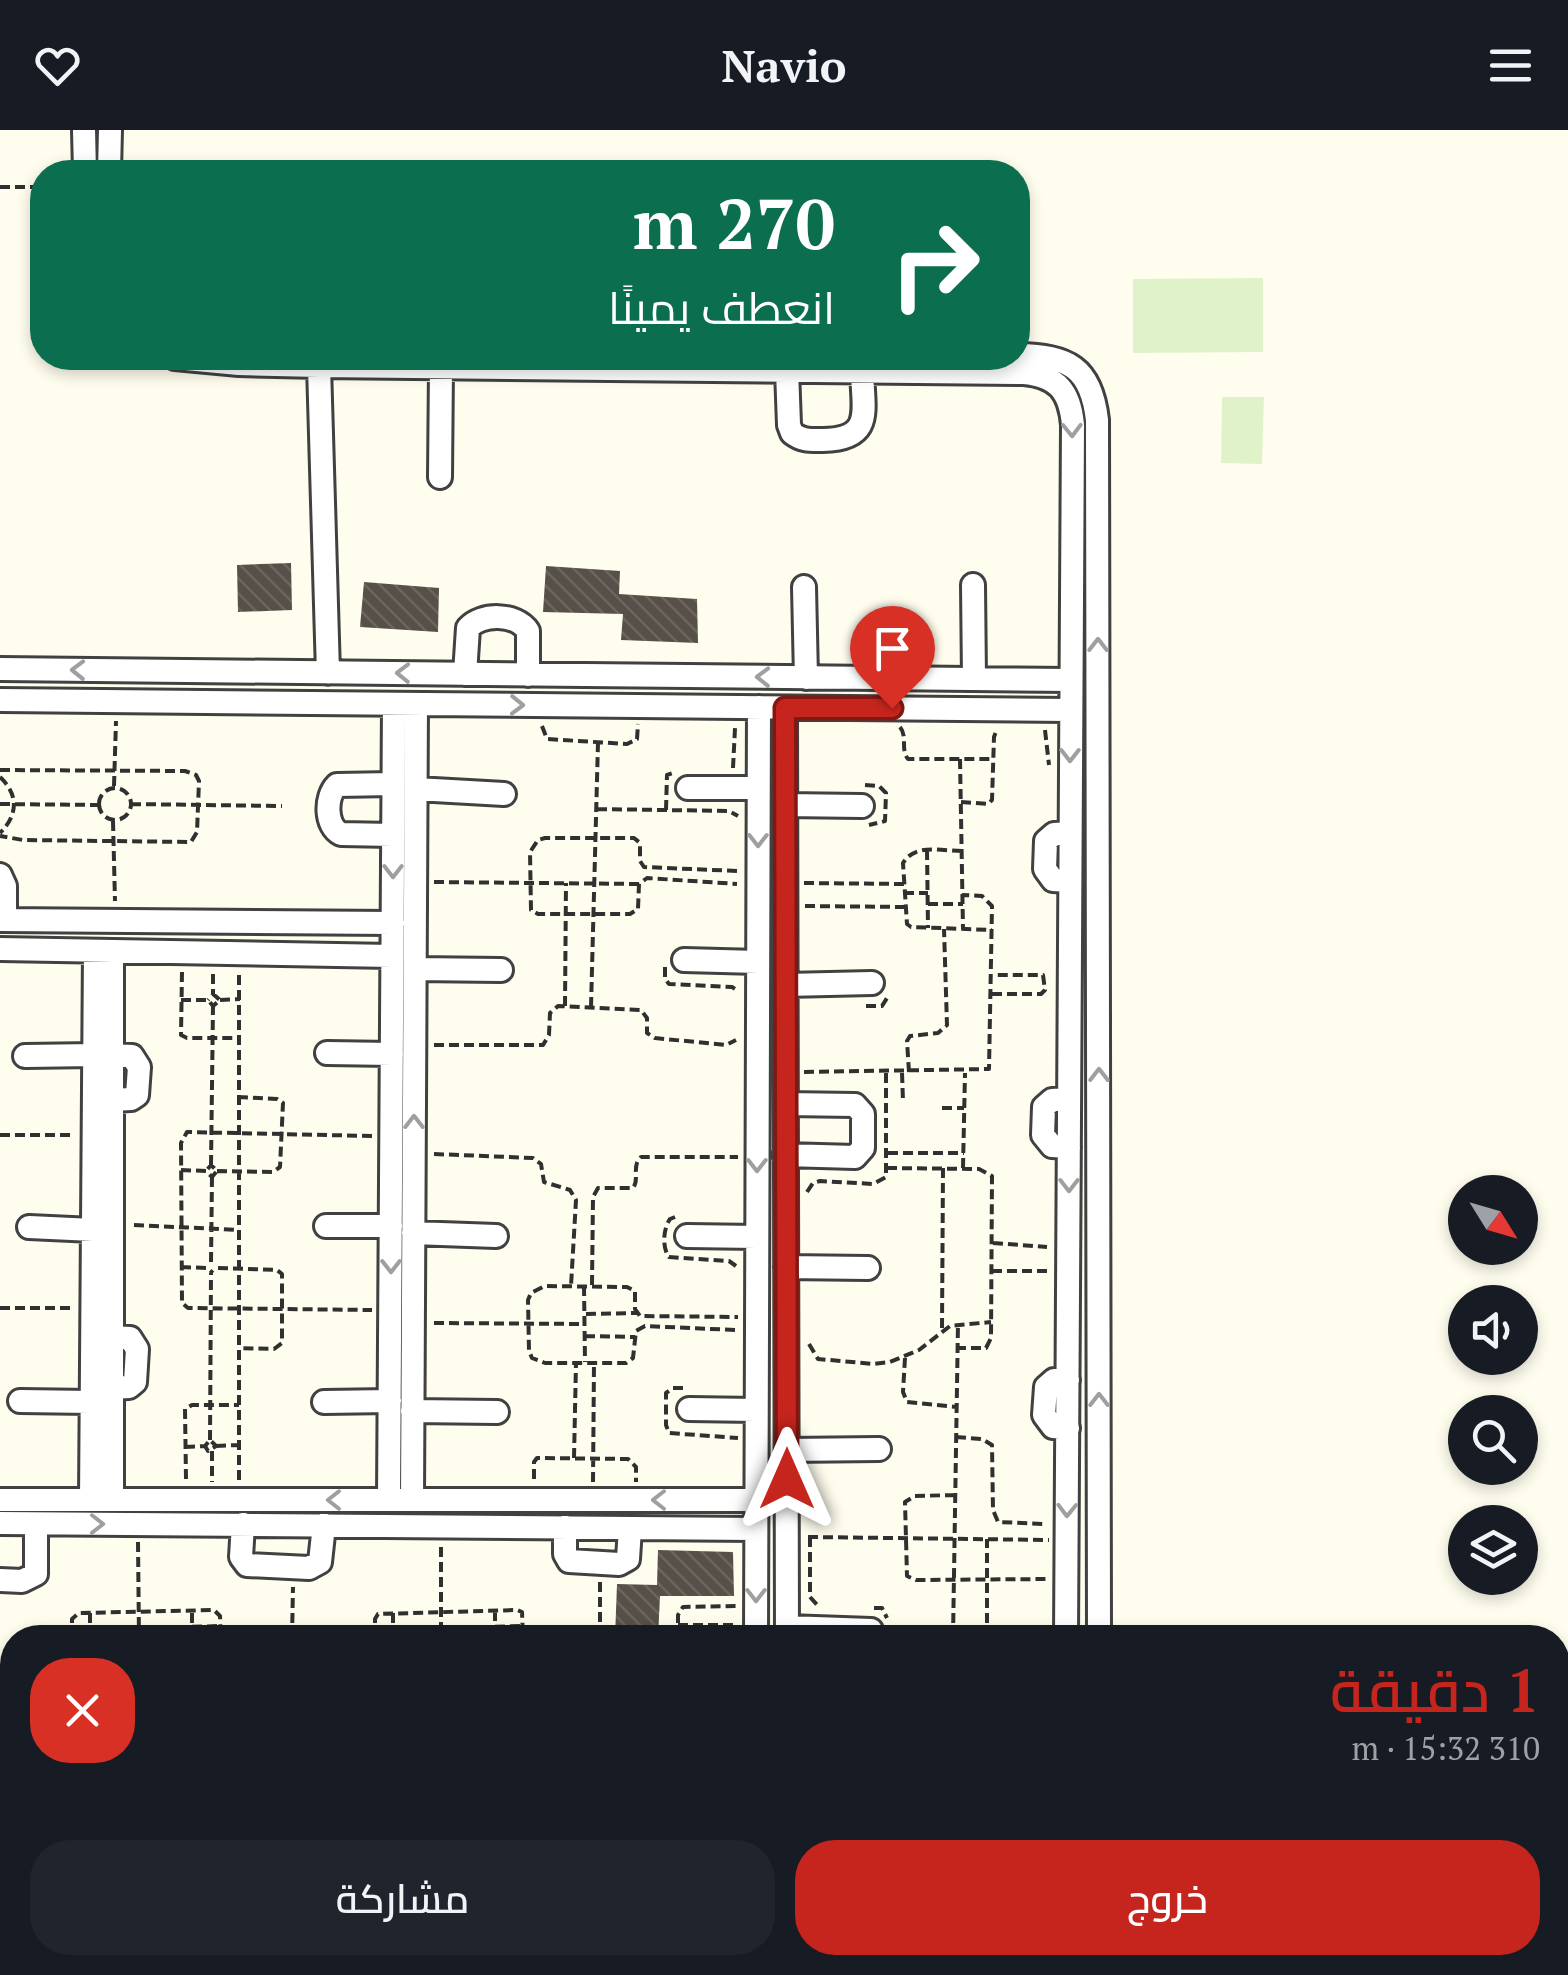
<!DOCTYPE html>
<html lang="ar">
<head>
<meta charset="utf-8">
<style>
  body { margin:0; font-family:"PT Serif",Cairo,serif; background:#20242c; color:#f1f3f6; direction:rtl; height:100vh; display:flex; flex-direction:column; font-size:38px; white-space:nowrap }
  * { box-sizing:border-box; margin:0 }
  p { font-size:32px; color:#9ea1a6 }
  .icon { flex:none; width:55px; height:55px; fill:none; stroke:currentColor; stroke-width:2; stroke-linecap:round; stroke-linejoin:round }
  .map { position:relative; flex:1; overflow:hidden; direction:ltr }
  .panel { position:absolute; left:0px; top:1495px; width:1570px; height:350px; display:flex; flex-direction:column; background:#171b24; border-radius:40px 40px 0 0; box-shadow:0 5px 15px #0003; direction:rtl }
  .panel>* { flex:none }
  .banner { position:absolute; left:30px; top:30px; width:1000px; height:210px; border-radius:40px; box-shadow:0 5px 15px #0003; direction:rtl; background:#0b6e4f; color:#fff; overflow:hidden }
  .needle { width:65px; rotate:127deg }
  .controls { position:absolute; left:1448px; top:1045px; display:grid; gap:20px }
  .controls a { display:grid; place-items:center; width:90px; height:90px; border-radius:50%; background:#171b24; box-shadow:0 5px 15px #0003; font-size:50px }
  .pin { position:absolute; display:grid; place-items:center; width:85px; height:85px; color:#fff; margin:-102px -42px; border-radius:50% 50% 50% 0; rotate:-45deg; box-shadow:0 0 10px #0007 }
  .pin .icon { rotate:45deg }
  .me { position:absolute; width:110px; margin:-55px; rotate:0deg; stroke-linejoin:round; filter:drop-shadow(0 0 8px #0008) }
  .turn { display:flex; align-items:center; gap:35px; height:210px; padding:0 30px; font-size:45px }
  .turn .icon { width:130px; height:130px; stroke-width:2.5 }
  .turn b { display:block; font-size:70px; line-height:85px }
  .round { display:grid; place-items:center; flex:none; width:105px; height:105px; border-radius:40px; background:#20242c }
  .overview { display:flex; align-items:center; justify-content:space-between; height:170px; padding:0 30px }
  h1 { font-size:60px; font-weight:600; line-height:75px; color:#c6251d }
  .action { display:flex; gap:20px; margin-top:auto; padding:20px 30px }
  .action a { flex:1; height:115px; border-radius:40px; background:#c6251d; color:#fff; font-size:40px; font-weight:600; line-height:115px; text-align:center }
  .action a+a { background:#20242c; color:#f1f3f6 }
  header { display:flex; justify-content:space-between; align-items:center; height:130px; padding:0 30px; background:#171b24; font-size:45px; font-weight:600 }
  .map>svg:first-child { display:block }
</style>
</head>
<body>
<header><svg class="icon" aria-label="menu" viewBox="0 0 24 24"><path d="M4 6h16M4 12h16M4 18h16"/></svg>Navio<svg class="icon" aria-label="heart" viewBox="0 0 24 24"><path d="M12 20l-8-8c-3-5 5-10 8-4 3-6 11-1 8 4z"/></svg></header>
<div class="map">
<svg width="1568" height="1845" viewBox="0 0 1568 1845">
  <defs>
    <pattern id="building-back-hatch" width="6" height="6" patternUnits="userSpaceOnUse" patternTransform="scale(2.5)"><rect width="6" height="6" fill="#575049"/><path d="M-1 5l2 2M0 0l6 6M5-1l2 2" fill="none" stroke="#6a655f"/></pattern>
  </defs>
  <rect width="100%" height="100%" fill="#fffdee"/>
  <path fill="#e0f3c8" d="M1263,148V222L1133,223V149Z
    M1222,267H1264L1262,334L1221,333Z"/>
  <path fill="url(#building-back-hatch)" d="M291,433L292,480L238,482L237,435Z
    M546,436L620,441L619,464L697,469L698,513L621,510L623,484L543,482Z
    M364,452L439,458L438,502L360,497Z
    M658,1420L733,1422L734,1466H660L658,1508H615L617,1454L657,1455Z"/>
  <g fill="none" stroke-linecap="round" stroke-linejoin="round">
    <g stroke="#414141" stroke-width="28">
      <path id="minor" d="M84,0L85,42
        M109,42L110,0
        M1018,225C1068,226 1091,237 1097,290L1099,1508
        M175,228L239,234L319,236L1024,243C1058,246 1070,262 1073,295L1066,1508
        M319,236L328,543
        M787,240L789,295L792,303C802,311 811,310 823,310C874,309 863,281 862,241
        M440,347L441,237
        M973,455L974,549
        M804,457L806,548
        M0,539L1070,550
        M465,544L468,498C481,483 516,483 528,501V545
        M0,570L1069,580
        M785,578L787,1508
        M688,658H758
        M416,659L504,664
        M785,675L862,676
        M393,705L341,704C325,696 325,667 337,655L393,654
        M0,745L5,756V790
        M1070,751L1053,750L1045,739L1046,711L1054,704L1070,703
        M0,790L393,793
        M0,819L392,826
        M684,830L758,832
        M415,839L501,840
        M786,855L872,853
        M327,923L392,924
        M25,926L94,925
        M112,970L131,969L137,965L139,937L132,926L112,925
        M1069,1017L1052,1016L1043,1005L1044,977L1052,970L1069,969
        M785,1025L855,1027L863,1018V984L855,975L786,974
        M326,1096H391
        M29,1097L93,1100
        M413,1103L496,1106
        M687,1106L757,1107
        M786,1137L868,1138
        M112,1258L129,1257L135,1252L137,1219L130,1208L112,1207
        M20,1271L91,1272
        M324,1272L390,1271
        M689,1279L756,1280
        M412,1281L497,1282
        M1068,1298L1053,1297L1044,1285L1046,1257L1054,1250H1068
        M787,1320L879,1319
        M389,1369L394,574
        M0,1370H756
        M91,1370L95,821
        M112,1370V821
        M412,1370L416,574
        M0,1393L756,1399
        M243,1394L241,1427L247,1435L309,1438L320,1432L324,1395
        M565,1397V1424L569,1431L619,1434L628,1429L630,1398
        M0,1450L22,1451L36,1444V1394
        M787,1497L871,1500
        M756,1508L759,577
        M1558,1593L1568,1586
        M0,1607L12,1608
        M0,1648H12
        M1567,1665V1845
        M0,1678H12
        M0,1827H12
        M493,1832V1845
        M520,1832V1845
        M671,1832V1845
        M830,1832V1845
        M1396,1832L1407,1845"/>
    </g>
    <path stroke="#303030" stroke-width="4" stroke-dasharray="10 5" stroke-linecap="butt" d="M0,57H42
      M542,596L547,609L627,614L637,609L638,594
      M900,597C908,607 900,619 908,629H994
      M1045,600L1049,635
      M960,629L963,799
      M733,638L735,598
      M0,640L185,641L196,645L199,651L197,702L191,712L23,710L0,706
      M0,647C19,665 18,685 0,703
      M865,655L879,656L886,663L885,691L869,695
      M114,656L116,591
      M99 674a16 16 0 1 1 32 0a16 16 0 1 1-32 0Z
      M961,672L988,674L992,670L994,607L997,599
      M0,674L98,675
      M131,674L282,676
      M597,679L729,681L738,686
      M666,680L667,645L676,642
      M113,691L115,771
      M927,720L928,798
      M962,721C941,721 915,713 903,733L907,794L911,797L992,800
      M737,741L644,737L640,731V713L634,708H545L538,710L530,722L531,780L538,784H630L638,779L639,754L647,748L737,754
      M434,752L639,754
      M804,753L904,754
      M904,763H928
      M928,774H963
      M805,776L905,777
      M665,837V849L669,854L732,857L738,861
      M182,842L181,905L187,908H238
      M213,844V864
      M992,864H1041L1045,860L1043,845H994
      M181,870H208L213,876L220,870L213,864L208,870
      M220,870L240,869
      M565,876L566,753
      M866,876H882L887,868
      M591,877L598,612
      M434,915H543L549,905L550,883L558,876L641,880L647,888V903L655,908L726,915L736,910
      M804,942L989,939L992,776L982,766L962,765
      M909,942L907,911L910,906L938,903L947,895L944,799
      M902,943L903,971
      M942,978H964
      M0,1005H73
      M372,1006L187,1002L181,1013L182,1173L188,1178L372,1180
      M888,1023H964
      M434,1024L533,1028L541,1034L544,1052L570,1060L576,1070L571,1156
      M211,1035L213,876
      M887,1038L979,1039L992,1046L991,1208L986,1218H957
      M963,1038L965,943
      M181,1040L206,1041L212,1047L217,1041L211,1035L206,1041
      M217,1041L273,1042L280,1037L283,973L277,969L239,967
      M807,1062L813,1053L820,1051L873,1054L886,1047V943
      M675,1087L670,1089C663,1099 662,1118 669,1127L729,1131L736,1136
      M134,1095L239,1100
      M993,1113L1047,1117
      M211,1132L212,1047
      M181,1137L207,1138L213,1143
      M218,1138L277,1140L282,1144V1213L274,1219L239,1218
      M992,1141H1047
      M592,1155L593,1067L598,1058H633C640,1049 631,1036 641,1027H738
      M584,1156L585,1232
      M0,1178H73
      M586,1184L637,1183
      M434,1193L585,1194
      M942,1198L943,1038
      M735,1200L645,1196L636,1201L633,1228L626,1233H545L532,1228L529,1221L528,1170L531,1163L545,1156L627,1157L635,1161V1179L640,1186L738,1187
      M585,1206L635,1207
      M809,1214L818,1229L874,1234L890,1232L919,1220L950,1196L991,1192
      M905,1228L903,1262L907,1272L956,1277
      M683,1258H673L666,1263V1295L669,1303L738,1308
      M956,1307L982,1309L992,1315L993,1380L998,1392L1045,1394
      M210,1310L211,1143
      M216,1316L239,1315
      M185,1317L205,1316L210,1310L216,1316L208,1321L205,1316
      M212,1321V1352
      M574,1328L576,1233
      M186,1349L185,1279L192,1275H239
      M534,1349V1332L537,1328L628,1329L636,1337V1352
      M239,1350V844
      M593,1352L594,1233
      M955,1365L915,1366L905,1372L907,1446L916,1450L1047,1449
      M808,1407L1049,1410
      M810,1407V1467L819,1477
      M138,1412L139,1508
      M441,1417V1508
      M600,1452V1508
      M874,1478H882L887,1488
      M495,1481V1508
      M90,1483V1508
      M393,1483V1508
      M678,1495H738
      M72,1500L221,1496
      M375,1500L523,1496
      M72,1508V1489L79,1483L214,1480L220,1486L221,1508
      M192,1508V1481
      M292,1508L293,1457
      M375,1508V1489L378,1484L517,1480L522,1482L523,1508
      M678,1508V1485L683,1477L738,1476
      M953,1508L958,1193
      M987,1508V1409"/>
    <use href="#minor" stroke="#fff" stroke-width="22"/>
  </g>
  <defs><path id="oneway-chevron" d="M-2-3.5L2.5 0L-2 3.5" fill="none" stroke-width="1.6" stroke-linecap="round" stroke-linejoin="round" transform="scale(2.5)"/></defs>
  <g stroke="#9f9f9f">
    <use href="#oneway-chevron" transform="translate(1072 300) rotate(89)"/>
    <use href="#oneway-chevron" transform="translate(1098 515) rotate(-90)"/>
    <use href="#oneway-chevron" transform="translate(78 540) rotate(-179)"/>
    <use href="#oneway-chevron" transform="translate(403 543) rotate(-179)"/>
    <use href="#oneway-chevron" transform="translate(763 547) rotate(-179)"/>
    <use href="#oneway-chevron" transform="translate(517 575) rotate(1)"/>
    <use href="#oneway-chevron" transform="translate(1070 625) rotate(90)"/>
    <use href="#oneway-chevron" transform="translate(758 710) rotate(90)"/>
    <use href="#oneway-chevron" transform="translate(393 741) rotate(90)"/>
    <use href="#oneway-chevron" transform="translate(1099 945) rotate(-90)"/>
    <use href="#oneway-chevron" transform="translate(414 992) rotate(-90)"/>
    <use href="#oneway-chevron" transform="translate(757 1035) rotate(90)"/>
    <use href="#oneway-chevron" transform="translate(1069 1055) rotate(90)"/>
    <use href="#oneway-chevron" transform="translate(391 1136) rotate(90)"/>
    <use href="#oneway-chevron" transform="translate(1099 1270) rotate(-90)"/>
    <use href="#oneway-chevron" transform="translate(334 1370) rotate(180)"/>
    <use href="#oneway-chevron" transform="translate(659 1370) rotate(-180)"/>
    <use href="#oneway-chevron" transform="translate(1067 1380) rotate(91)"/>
    <use href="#oneway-chevron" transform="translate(97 1394)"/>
    <use href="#oneway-chevron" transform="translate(756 1465) rotate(90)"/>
  </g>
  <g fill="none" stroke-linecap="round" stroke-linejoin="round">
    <g stroke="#811813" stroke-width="25">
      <path id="route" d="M787,1349L785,578H892"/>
    </g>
    <use href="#route" stroke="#c6251d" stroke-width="18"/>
  </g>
</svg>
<div class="controls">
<a><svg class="needle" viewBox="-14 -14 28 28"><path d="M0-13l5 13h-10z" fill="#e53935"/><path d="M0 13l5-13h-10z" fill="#9ea1a6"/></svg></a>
<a><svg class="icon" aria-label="sound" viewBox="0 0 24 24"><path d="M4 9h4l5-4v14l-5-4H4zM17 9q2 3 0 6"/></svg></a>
<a><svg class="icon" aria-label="search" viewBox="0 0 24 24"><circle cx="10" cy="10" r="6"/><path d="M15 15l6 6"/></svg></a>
<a><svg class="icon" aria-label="layers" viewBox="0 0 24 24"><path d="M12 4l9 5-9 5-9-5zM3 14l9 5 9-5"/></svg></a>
</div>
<div class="pin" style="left:892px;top:578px;background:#d93025"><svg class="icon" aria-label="arrive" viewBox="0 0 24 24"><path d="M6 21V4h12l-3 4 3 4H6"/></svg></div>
<svg class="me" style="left:787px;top:1349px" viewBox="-20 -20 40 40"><path d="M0-17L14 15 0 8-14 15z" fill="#c6251d" stroke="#fff" stroke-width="4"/></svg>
<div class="banner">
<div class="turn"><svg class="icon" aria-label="right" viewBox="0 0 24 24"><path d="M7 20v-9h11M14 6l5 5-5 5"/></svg><div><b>270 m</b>انعطف يمينًا</div></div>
</div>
<section class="panel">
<div class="overview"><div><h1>1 دقيقة</h1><p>310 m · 15:32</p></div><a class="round" style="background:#d93025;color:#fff"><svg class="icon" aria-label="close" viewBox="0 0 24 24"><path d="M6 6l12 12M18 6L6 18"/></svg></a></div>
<div class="action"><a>خروج</a><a>مشاركة</a></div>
</section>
</div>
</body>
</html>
